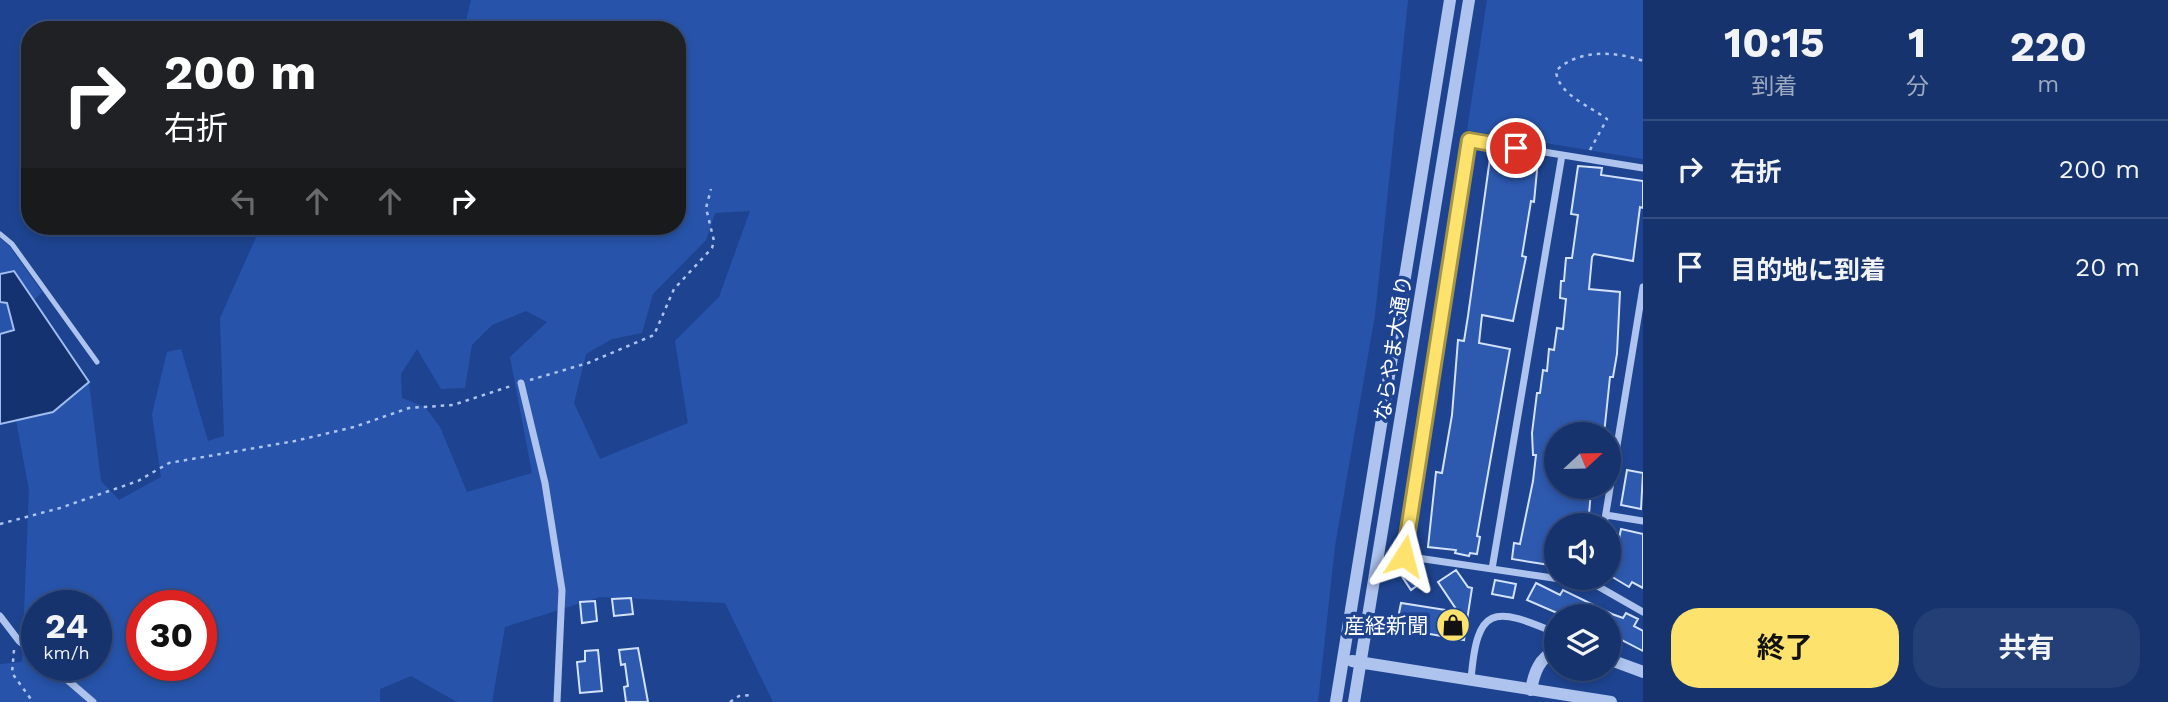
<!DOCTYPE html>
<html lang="ja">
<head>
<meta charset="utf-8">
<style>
  body { margin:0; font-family:"Work Sans","Noto Sans JP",sans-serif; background:#233f75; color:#f1f3f6; height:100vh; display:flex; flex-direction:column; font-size:26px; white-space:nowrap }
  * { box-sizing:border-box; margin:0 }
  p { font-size:23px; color:#9eaac2 }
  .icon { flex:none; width:38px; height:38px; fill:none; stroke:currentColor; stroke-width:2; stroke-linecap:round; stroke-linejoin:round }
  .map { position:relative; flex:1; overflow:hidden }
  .details { display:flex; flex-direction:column; background:#16336d; width:525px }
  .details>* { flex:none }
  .top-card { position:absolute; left:21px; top:21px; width:665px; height:214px; border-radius:28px; box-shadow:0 4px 10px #0003,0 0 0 2px #354e80; background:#202124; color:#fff; overflow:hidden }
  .needle { width:46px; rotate:68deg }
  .tools { position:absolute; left:1544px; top:422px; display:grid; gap:14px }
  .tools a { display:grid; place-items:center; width:77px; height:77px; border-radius:50%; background:#16336d; box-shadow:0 4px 10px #0003,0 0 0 2px #354e80; font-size:35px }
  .speed { position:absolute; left:21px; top:590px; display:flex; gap:14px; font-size:35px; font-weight:700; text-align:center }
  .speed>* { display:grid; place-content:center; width:91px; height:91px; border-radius:50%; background:#16336d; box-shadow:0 4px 10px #0003,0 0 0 2px #354e80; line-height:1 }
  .speed small { font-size:18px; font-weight:400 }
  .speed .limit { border:10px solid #d22; background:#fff; color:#111 }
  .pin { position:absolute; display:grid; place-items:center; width:60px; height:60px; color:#fff; margin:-30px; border:4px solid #fff; border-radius:50%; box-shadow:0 2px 7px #0007 }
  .me { position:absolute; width:77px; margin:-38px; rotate:9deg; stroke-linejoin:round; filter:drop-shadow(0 0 5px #0008) }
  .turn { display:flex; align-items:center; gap:24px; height:147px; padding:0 28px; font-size:32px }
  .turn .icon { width:91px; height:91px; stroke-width:2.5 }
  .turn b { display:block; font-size:49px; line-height:60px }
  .lanes { display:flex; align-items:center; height:66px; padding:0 28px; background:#0003; justify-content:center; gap:35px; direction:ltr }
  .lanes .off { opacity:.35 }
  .eta { display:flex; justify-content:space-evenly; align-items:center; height:119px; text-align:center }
  .eta b { font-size:42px; font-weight:700; line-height:49px }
  .action { display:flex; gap:14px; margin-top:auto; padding:14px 28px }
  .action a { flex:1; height:80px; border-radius:28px; background:#fde36d; color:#111; font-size:28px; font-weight:700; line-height:80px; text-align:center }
  .action a+a { background:#233f75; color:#f1f3f6 }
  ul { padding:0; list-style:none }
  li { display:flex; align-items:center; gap:21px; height:98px; padding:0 28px; border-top:2px solid #354e80 }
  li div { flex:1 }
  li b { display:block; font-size:26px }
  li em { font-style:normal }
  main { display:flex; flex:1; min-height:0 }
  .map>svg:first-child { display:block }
</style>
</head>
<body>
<main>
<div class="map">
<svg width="1643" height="702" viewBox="0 0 1643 702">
  <rect width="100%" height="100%" fill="#1e4491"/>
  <path fill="#2754aa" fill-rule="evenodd" d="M471,0H1408L1375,315L1335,546L1318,702H773L725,603L600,597L505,627L492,702H457L411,676L380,689V702H0V664L22,662L29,490L16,420L54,412L89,382L101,481L119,500L161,477L152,414L167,352L181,349L208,441L224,436L220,318L261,226H677V30H464ZM750,211L719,297L675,341L688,423L600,459L574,403L586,354L612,339L642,333L653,294L706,240L715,213ZM526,311L547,322L510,357L532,473L467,492L440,427L425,407L402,398L401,374L417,349L441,389L465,388L472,345L492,325ZM37,606H96V665H37ZM142,606H201V665H142Z
    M1487,0H1643V159L1467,130Z
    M0,238L10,247L42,292L33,301L0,277Z
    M0,302H7L14,330L0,334Z"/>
  <path fill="#143170" stroke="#a1bdef" stroke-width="2" d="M14,271L89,382L53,412L0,424V334L14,330L7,303L0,302V274Z"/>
  <path fill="#2d59af" stroke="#d4e1fa" stroke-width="2" d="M1491,151L1507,154L1506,157L1538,160L1534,202L1531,201L1522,256L1526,257L1513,321L1482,315L1479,343L1510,349L1477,536L1480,537L1477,554L1470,553L1469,556L1455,553L1456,550L1428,547L1436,472L1442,473L1452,415L1458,340L1464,341L1468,316Z
    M1578,166L1602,168L1601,175L1643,181V208L1640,207L1633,261L1594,254L1592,257L1589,289L1620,292L1617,354L1613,377H1610L1604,434H1556V487L1591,491L1589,514H1592L1590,525H1556V566L1512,559L1514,543L1520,544L1533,481L1536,455H1533L1532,433L1537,393H1540L1543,370L1547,371L1549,349L1554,350L1557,328L1563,329L1566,299L1560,298L1561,281H1564L1566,258H1572L1578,215L1571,214Z
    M1627,470L1643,473L1641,509L1621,505Z
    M1621,529L1643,534V588L1632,582L1629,587L1609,575L1621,554L1616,553Z
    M1413,568L1422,582L1411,590L1401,575Z
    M1456,570L1468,587L1472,588L1464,640L1396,628L1401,603L1458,612L1438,582Z
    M1495,580L1516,584L1513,598L1492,594Z
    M1536,583L1560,595L1563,590L1612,614L1623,618L1626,613L1638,619L1634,626L1643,631V651L1608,633V616H1564L1527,600Z
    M631,598L633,614L614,616L612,599Z
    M595,601L597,621L582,623L580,602Z
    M638,648L648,702H626L624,687L628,686L625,664L621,665L619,650Z
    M598,650L602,691L580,693L577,662L585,661V651Z"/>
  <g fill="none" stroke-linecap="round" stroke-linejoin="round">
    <path stroke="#aec4ee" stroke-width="2.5" stroke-dasharray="3.5 5" stroke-linecap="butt" d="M1590,150L1607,119C1590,106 1558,95 1556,71C1577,49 1616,51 1643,61
      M530,380L588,363L654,335L674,289L712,248L714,241L706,208L711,189
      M0,524L60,508L138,481L169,463L295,441L354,427L409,408L453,405L511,386
      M14,650L12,673L33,702
      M730,702L739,696L752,695"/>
    <path stroke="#aec4ee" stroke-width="5" d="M0,234L12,244L97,362"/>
    <path stroke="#aec4ee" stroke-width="7" d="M1643,168L1470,140L1404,556L1594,584L1643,612
      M521,383L545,483L562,590L557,702
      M1606,515L1643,521
      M1604,525L1643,287
      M1492,569L1562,155
      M0,616L19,641L37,655
      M50,665L93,702
      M1471,680C1477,605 1493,606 1556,633"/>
    <path stroke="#aec4ee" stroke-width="12" d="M1608,659L1643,672
      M1352,661L1611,702
      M1531,690C1534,673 1539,658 1556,650
      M1336,702L1450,0
      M1354,702L1469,0"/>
  </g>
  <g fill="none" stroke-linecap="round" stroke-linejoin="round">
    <g stroke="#a49447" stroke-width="18">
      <path id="route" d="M1404,556L1469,140L1516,148"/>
    </g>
    <use href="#route" stroke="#fde36d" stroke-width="12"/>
  </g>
  <defs>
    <g id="shop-disc" transform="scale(1.75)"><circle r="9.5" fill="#fde36d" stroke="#1e4491"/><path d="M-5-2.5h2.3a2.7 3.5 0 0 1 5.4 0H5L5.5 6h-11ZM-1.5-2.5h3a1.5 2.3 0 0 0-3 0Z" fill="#111"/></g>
  </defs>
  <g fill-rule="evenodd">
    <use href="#shop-disc" x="1453" y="625"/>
  </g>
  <g text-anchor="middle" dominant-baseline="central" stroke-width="7" stroke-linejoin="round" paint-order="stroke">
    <g font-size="21" fill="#fff" stroke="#1e4491">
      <text transform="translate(1393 348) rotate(-81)">ならやま大通り</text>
    </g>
    <g font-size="21" fill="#fff" stroke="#1e4491" text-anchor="end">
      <text x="1428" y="625">産経新聞</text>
    </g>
  </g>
</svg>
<div class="tools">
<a><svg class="needle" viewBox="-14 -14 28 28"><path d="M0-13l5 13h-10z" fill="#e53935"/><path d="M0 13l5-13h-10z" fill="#9eaac2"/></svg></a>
<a><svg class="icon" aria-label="sound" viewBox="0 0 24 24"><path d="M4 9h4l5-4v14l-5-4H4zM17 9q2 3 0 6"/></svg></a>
<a><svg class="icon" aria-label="layers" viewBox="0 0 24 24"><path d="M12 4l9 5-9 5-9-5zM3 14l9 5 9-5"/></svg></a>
</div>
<div class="speed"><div>24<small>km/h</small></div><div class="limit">30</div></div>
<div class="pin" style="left:1516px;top:148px;background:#d93025"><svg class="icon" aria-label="arrive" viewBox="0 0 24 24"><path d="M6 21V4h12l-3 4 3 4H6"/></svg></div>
<svg class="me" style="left:1404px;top:556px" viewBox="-20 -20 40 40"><path d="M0-17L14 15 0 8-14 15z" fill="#fde36d" stroke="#fff" stroke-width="4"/></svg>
<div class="top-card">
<div class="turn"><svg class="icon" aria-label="right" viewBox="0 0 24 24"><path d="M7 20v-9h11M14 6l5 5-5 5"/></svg><div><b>200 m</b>右折</div></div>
<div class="lanes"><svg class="icon off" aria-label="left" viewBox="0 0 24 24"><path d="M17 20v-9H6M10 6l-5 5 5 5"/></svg><svg class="icon off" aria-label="ahead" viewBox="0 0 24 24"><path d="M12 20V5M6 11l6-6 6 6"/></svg><svg class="icon off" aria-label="ahead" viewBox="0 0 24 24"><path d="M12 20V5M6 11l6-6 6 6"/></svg><svg class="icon" aria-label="right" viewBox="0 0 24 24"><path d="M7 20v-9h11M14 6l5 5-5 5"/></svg></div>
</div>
</div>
<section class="details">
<div class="eta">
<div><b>10:15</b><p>到着</p></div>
<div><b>1</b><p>分</p></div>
<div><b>220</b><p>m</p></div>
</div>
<ul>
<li><svg class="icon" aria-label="right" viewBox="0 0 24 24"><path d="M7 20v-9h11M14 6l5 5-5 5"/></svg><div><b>右折</b></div><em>200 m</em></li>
<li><svg class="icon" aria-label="arrive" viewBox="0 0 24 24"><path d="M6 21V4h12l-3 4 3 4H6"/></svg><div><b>目的地に到着</b></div><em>20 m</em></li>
</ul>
<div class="action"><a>終了</a><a>共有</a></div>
</section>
</main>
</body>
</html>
